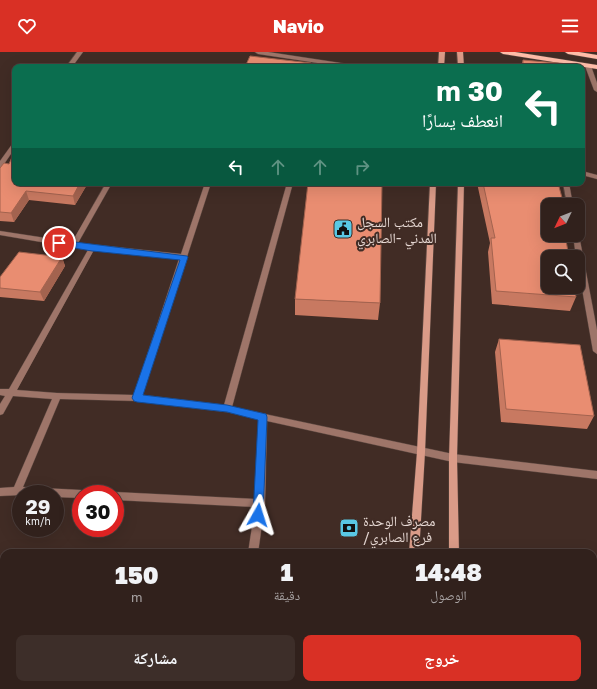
<!DOCTYPE html>
<html lang="ar">
<head>
<meta charset="utf-8">
<style>
  body { margin:0; font-family:"Golos Text","Noto Naskh Arabic",sans-serif; background:#3d2e29; color:#f1f3f6; direction:rtl; height:100vh; display:flex; flex-direction:column; font-size:15px; white-space:nowrap }
  * { box-sizing:border-box; margin:0 }
  p { font-size:13px; color:#a8a3a3 }
  .icon { flex:none; width:22px; height:22px; fill:none; stroke:currentColor; stroke-width:2; stroke-linecap:round; stroke-linejoin:round }
  .map { position:relative; flex:1; overflow:hidden; direction:ltr }
  .sheet { position:absolute; left:0px; top:497px; width:597px; height:140px; display:flex; flex-direction:column; background:#31211c; border-radius:12px 12px 0 0; box-shadow:0 4px 16px #0002,0 0 0 1px #4c3e3b; direction:rtl }
  .sheet>* { flex:none }
  .banner { position:absolute; left:12px; top:12px; width:573px; height:122px; border-radius:8px; box-shadow:0 4px 16px #0002,0 0 0 1px #4c3e3b; direction:rtl; background:#0b6e4f; color:#fff; overflow:hidden }
  .needle { width:26px; rotate:227deg }
  .fabs { position:absolute; left:541px; top:146px; display:grid; gap:8px }
  .fabs a { display:grid; place-items:center; width:44px; height:44px; border-radius:8px; background:#31211c; box-shadow:0 4px 16px #0002,0 0 0 1px #4c3e3b; font-size:20px }
  .speed { position:absolute; left:12px; top:433px; display:flex; gap:8px; font-size:20px; font-weight:700; text-align:center }
  .speed>* { display:grid; place-content:center; width:52px; height:52px; border-radius:50%; background:#31211c; box-shadow:0 4px 16px #0002,0 0 0 1px #4c3e3b; line-height:1 }
  .speed small { font-size:10px; font-weight:400 }
  .speed .limit { border:6px solid #d22; background:#fff; color:#111 }
  .pin { position:absolute; display:grid; place-items:center; width:34px; height:34px; color:#fff; margin:-17px; border:2px solid #fff; border-radius:50%; box-shadow:0 1px 4px #0007 }
  .me { position:absolute; width:44px; margin:-22px; rotate:6deg; stroke-linejoin:round; filter:drop-shadow(0 0 3px #0008) }
  .turn { display:flex; align-items:center; gap:14px; height:84px; padding:0 16px; font-size:18px }
  .turn .icon { width:52px; height:52px; stroke-width:2.5 }
  .turn b { display:block; font-size:28px; line-height:34px }
  .lanes { display:flex; align-items:center; height:38px; padding:0 16px; background:#0003; justify-content:center; gap:20px; direction:ltr }
  .lanes .off { opacity:.35 }
  .eta { display:flex; justify-content:space-evenly; align-items:center; height:68px; text-align:center }
  .eta b { font-size:24px; font-weight:800; line-height:28px }
  .cta { display:flex; gap:8px; margin-top:auto; padding:8px 16px }
  .cta a { flex:1; height:46px; border-radius:8px; background:#d93025; color:#fff; font-size:16px; font-weight:800; line-height:46px; text-align:center }
  .cta a+a { background:#3d2e29; color:#f1f3f6 }
  header { display:flex; justify-content:space-between; align-items:center; height:52px; padding:0 16px; background:#d93025; color:#fff; font-size:18px; font-weight:800 }
  .map>svg:first-child { display:block }
</style>
</head>
<body>
<header><svg class="icon" aria-label="menu" viewBox="0 0 24 24"><path d="M4 6h16M4 12h16M4 18h16"/></svg>Navio<svg class="icon" aria-label="heart" viewBox="0 0 24 24"><path d="M12 20l-8-8c-3-5 5-10 8-4 3-6 11-1 8 4z"/></svg></header>
<div class="map">
<svg width="597" height="637" viewBox="0 0 597 637">
  <rect width="100%" height="100%" fill="#412c25"/>
  <g fill="none" stroke-linecap="round" stroke-linejoin="round">
    <g stroke="#5c4841" stroke-width="1">
      <path id="street" d="M77,0H83L72,15H66Z
        M255,0H268L354,13L357,15H344L258,2Z
        M586,13L591,14L597,31V40L594,38L585,14Z
        M15,90V96L2,115L0,116V109L13,91Z
        M582,119L597,123V127L582,123Z
        M106,131H112L78,191L181,202L205,131H211L142,343L224,353L287,131H293L232,355L453,402L597,419V427L453,410L267,369L265,451L258,501H248L255,455L115,448V442H111L115,440L256,447L259,367L227,360L137,349L60,347L23,435L81,438L84,439L86,442H81V446L55,445V442H21V443L0,444V436L14,435L52,347L13,344L3,362L0,363V352L5,344L0,343V337H9L88,198L0,183V179L72,190ZM94,198L179,207L134,343L57,341L17,338Z
        M563,131H569L573,153H567Z
        M578,181L579,183L597,278V302L593,299L578,214V205H576L573,183H578Z
        M593,567L597,568V578L593,577Z
        M26,633H44L42,637H24Z"/>
    </g>
    <g stroke="#5c4841" stroke-width="1">
      <path id="secondary" d="M439,0H445L444,15H438Z
        M457,0H463L464,15H458Z
        M430,131H436L425,400L419,501H409L417,400Z
        M458,131H464L457,406L459,501H449V406Z
        M404,633H414V637H404Z
        M449,633H459V637H449Z"/>
    </g>
    <g stroke="#5c4841" stroke-width="1">
      <path id="primary" d="M500,0H515L597,13V17L503,2Z
        M565,0H579L597,3V7L568,2Z"/>
    </g>
    <use href="#street" fill="#9e7569" fill-rule="evenodd"/>
    <use href="#secondary" fill="#da9b88" fill-rule="evenodd"/>
    <use href="#primary" fill="#ffbda9" fill-rule="evenodd"/>
  </g>
  <path fill="#c87961" d="M523,8L581,15H521Z
    M582,20L584,34L582,40Z
    M9,112L88,131L75,153L29,148L14,170L0,169V116Z
    M477,131H558L548,153L576,245L570,259L492,252L488,200L490,191Z
    M62,205L65,214L44,249L0,245V225Z
    M295,247L380,251L378,268L295,263Z
    M499,287L594,364L587,377L501,370L495,300Z"/>
  <path fill="#a3634f" d="M80,131H88L75,153L73,144Z
    M26,139L29,148L14,170L11,161Z
    M62,205L65,214L44,249L40,240Z"/>
  <path fill="#e98d71" stroke="#a3634f" d="M250,4L311,11L309,15H245Z
    M523,8L581,13V15H523Z
    M582,20L584,34H582Z
    M15,98V131H80L73,144L26,139L11,161L0,160V116L4,111L9,112Z
    M308,131H382L380,251L295,247Z
    M483,131H558L564,153H548V183H565L569,205H548V235H574L576,245L496,239L491,186H495Z
    M19,200L62,205L40,240L0,236V225Z
    M499,287L580,293L594,364L506,357Z"/>
  <path fill="#1a73e8" stroke="#114b97" d="M59,188L187,204L188,205L143,343L227,353L266,362L267,365L263,463L262,467L258,468L254,467L253,463L258,368L227,360L137,350L134,349L132,346L180,208L92,199L56,193V189Z"/>
  <defs>
    <g id="civic-square" transform="scale(1)"><rect x="-9" y="-9" width="18" height="18" rx="4" fill="#59c8e5" stroke="#412c25"/><path d="M-.6-6.5H3V-4.5H.6V-3L4-1V1h2V6H-6V1h2V-1L-.6-3ZM-1.2 2.5V6h2.4V2.5Z" fill="#111"/></g>
    <g id="bank-square" transform="scale(1)"><rect x="-9" y="-9" width="18" height="18" rx="4" fill="#59c8e5" stroke="#412c25"/><path d="M-6-4H6V4H-6ZM0-2.3a2.3 2.3 0 1 0 0 4.6a2.3 2.3 0 1 0 0-4.6Z" fill="#111"/></g>
  </defs>
  <g fill-rule="evenodd">
    <use href="#civic-square" x="343" y="177"/>
    <use href="#bank-square" x="349" y="476"/>
  </g>
  <g text-anchor="middle" dominant-baseline="central" stroke-width="4" stroke-linejoin="round" paint-order="stroke">
    <g font-size="14" fill="#e7d9d4" stroke="#412c25" text-anchor="start">
      <text x="357" y="169">مكتب السجل<tspan x="357" dy="16">المدني -الصابري</tspan></text>
      <text x="363" y="468">مصرف الوحدة<tspan x="363" dy="16">/فرع الصابري</tspan></text>
    </g>
  </g>
</svg>
<div class="fabs">
<a><svg class="needle" viewBox="-14 -14 28 28"><path d="M0-13l5 13h-10z" fill="#e53935"/><path d="M0 13l5-13h-10z" fill="#a8a3a3"/></svg></a>
<a><svg class="icon" aria-label="search" viewBox="0 0 24 24"><circle cx="10" cy="10" r="6"/><path d="M15 15l6 6"/></svg></a>
</div>
<div class="speed"><div>29<small>km/h</small></div><div class="limit">30</div></div>
<div class="pin" style="left:59px;top:191px;background:#d93025"><svg class="icon" aria-label="arrive" viewBox="0 0 24 24"><path d="M6 21V4h12l-3 4 3 4H6"/></svg></div>
<svg class="me" style="left:258px;top:463px" viewBox="-20 -20 40 40"><path d="M0-17L14 15 0 8-14 15z" fill="#1a73e8" stroke="#fff" stroke-width="4"/></svg>
<div class="banner">
<div class="turn"><svg class="icon" aria-label="left" viewBox="0 0 24 24"><path d="M17 20v-9H6M10 6l-5 5 5 5"/></svg><div><b>30 m</b>انعطف يسارًا</div></div>
<div class="lanes"><svg class="icon" aria-label="left" viewBox="0 0 24 24"><path d="M17 20v-9H6M10 6l-5 5 5 5"/></svg><svg class="icon off" aria-label="ahead" viewBox="0 0 24 24"><path d="M12 20V5M6 11l6-6 6 6"/></svg><svg class="icon off" aria-label="ahead" viewBox="0 0 24 24"><path d="M12 20V5M6 11l6-6 6 6"/></svg><svg class="icon off" aria-label="right" viewBox="0 0 24 24"><path d="M7 20v-9h11M14 6l5 5-5 5"/></svg></div>
</div>
<section class="sheet">
<div class="eta">
<div><b>14:48</b><p>الوصول</p></div>
<div><b>1</b><p>دقيقة</p></div>
<div><b>150</b><p>m</p></div>
</div>
<div class="cta"><a>خروج</a><a>مشاركة</a></div>
</section>
</div>
</body>
</html>
